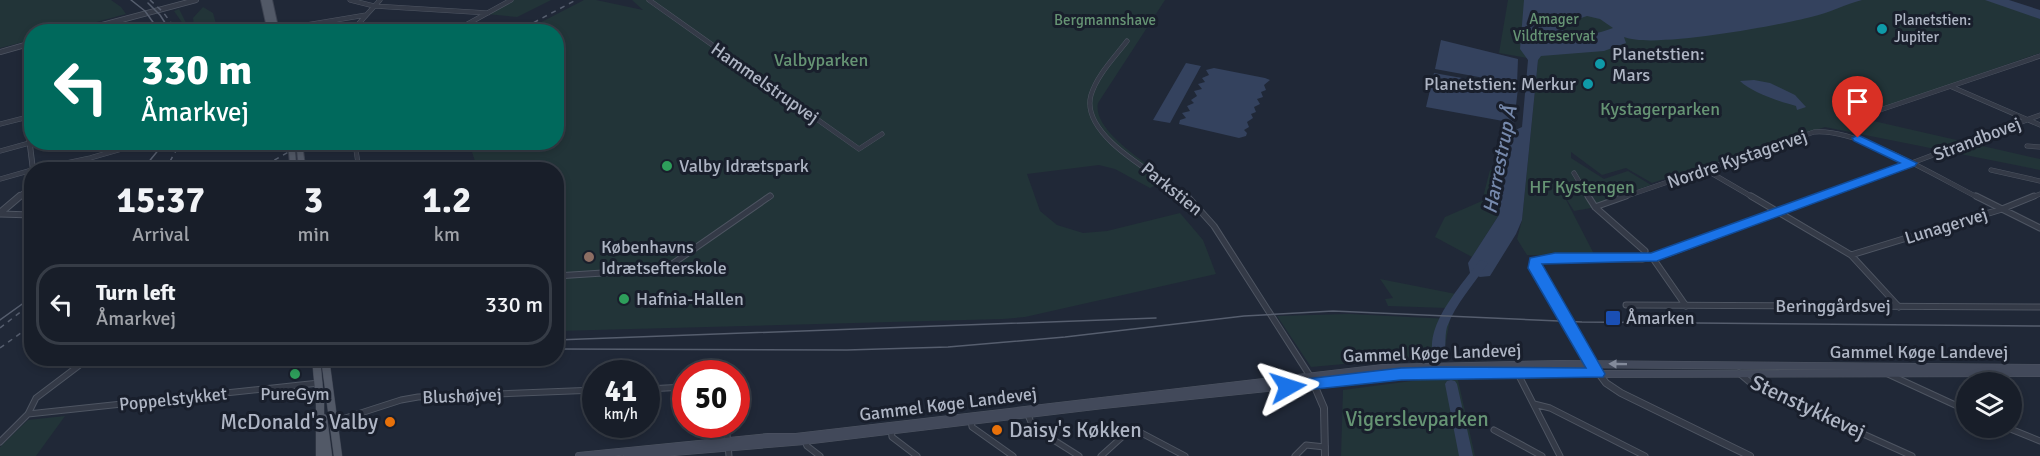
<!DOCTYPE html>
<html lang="en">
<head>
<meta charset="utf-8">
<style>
  body { margin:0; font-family:Signika,sans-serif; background:#252b35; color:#f1f3f6; height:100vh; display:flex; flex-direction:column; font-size:22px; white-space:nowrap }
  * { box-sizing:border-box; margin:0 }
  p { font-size:20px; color:#9fa2a8 }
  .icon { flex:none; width:33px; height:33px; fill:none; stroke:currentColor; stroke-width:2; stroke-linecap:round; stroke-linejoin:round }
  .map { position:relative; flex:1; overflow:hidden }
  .side { position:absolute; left:24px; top:162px; width:540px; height:204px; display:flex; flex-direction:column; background:#181e29; border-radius:24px; box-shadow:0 3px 9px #0003,0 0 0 2px #363c46 }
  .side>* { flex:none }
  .guide { position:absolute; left:24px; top:24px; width:540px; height:126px; border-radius:24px; box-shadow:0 3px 9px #0003,0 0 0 2px #363c46; background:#00695c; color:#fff; overflow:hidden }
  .controls { position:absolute; left:1956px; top:372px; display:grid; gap:12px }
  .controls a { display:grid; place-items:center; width:66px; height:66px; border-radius:50%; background:#181e29; box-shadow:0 3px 9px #0003,0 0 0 2px #363c46; font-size:30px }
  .speed { position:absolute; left:582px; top:360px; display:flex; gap:12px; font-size:30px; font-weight:700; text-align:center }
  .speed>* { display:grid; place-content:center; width:78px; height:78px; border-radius:50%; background:#181e29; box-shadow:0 3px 9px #0003,0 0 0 2px #363c46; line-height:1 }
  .speed small { font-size:15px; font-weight:400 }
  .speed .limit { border:9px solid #d22; background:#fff; color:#111 }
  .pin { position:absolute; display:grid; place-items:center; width:51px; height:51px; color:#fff; margin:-62px -26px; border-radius:50% 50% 50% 0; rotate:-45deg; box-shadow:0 0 6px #0007 }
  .pin .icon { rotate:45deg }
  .me { position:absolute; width:66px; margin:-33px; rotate:84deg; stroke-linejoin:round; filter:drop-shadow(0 0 4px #0008) }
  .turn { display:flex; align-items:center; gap:21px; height:126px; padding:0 18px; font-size:27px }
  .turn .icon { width:78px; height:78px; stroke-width:2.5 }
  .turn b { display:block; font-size:42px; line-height:51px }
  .eta { display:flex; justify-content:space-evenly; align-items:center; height:102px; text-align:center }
  .eta b { font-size:36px; font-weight:700; line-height:42px }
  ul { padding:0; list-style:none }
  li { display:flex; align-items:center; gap:18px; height:81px; margin:0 12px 9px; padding:0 6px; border:3px solid #363c46; border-radius:24px }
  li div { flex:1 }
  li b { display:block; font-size:22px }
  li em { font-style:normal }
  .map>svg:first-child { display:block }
</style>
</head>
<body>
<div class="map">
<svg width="2040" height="456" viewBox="0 0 2040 456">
  <rect width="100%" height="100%" fill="#202837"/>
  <path fill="#223438" d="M0,0H111L121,7L126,14L63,31L32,32L31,40L0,48Z
    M513,0H551L517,17L486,14Z
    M584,0H596L643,10L632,0H1165L1098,103C1092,131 1148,164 1168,179L1150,188L1115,169L1099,165L1027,174L1040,211L1057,225L1083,233L1107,231L1180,213L1203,240L1216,274L1025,317L1003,319L557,331L556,170H448L475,161L469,143L556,142V32L524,31Z
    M1508,0H2006L2040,11V53L1856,117L2040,159V170L1825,127L1652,183L1626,168L1602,175L1571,152V158L1604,179L1628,171L1651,185L1591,206V208L1574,211L1562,192L1595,256L1527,255L1517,239L1522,220L1538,60L1499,53Z
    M203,7L213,13L218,31H188L174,11L179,9L188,27L194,25L193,18Z
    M1490,170L1505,173L1499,215L1472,257L1435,237L1445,217L1482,201Z
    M1380,279L1456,294L1447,308L1388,306L1385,299L1393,298Z
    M1349,314L1450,319L1445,346L1450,358L1377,361L1311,367L1277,316Z
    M1427,379L1458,380L1475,456H1341L1343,390Z
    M65,416L36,456H0V447L28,420Z"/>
  <path fill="#34425e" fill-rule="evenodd" d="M1524,0H1862C1846,4 1829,13 1811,17C1776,26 1653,49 1624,37L1626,43L1604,51L1541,56L1538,60L1522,220L1516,234L1490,276L1480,277L1470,273L1468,263L1499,215L1511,132L1522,127L1528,60L1520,49ZM1587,16L1600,19L1613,28C1598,34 1576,39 1562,30L1561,27L1563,24Z
    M1985,0H2009L2040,10V19Z
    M1441,40L1518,59L1517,84L1435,69Z
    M1186,63L1201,66L1170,123L1153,120Z
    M1214,68L1265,78L1270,80L1264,85L1266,90L1261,92L1263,97L1257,99L1260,104L1254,107L1256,112L1251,114L1253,118L1247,122L1249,127L1244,130L1247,133L1246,136L1239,138L1179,124L1180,120L1186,118L1182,113L1190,111L1187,106L1194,103L1191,100L1197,96L1194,91L1202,89L1198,84L1205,82L1202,78L1209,75L1206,70Z
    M1434,73L1518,88L1514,123L1426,107Z
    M1754,80L1770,83L1795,95L1806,107L1797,110L1796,106C1780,102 1751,92 1740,81Z"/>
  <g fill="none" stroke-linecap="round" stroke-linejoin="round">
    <path fill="#34425e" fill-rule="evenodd" d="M1483,260L1488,263C1474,284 1456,303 1447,327C1444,338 1447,350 1443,360H1435C1421,328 1462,285 1479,261Z
      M1451,380L1455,381L1457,384L1473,456H1459L1445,384L1447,381Z"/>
    <g stroke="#4e5562" stroke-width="5">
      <path id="minor-far1" d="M350,0L374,6L488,13
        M649,0L859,149L882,134
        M288,28L366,15
        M351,32L380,0
        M453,32L511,0
        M1127,41C1114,58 1097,75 1091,95C1079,137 1162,177 1189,198
        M1952,87L2040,125
        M1862,116L2040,56
        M0,124L32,116
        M2027,146L2040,147
        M356,150L359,170
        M0,151L33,142
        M33,170L90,158L146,142
        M1706,170L1754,198
        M1991,170L2040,181
        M1574,173L1589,198
        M0,179L32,170
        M768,198L771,196
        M1621,198L1814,132C1858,128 1937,177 1979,198
        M1818,198L2040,115
        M2030,198L2040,194"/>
    </g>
    <g stroke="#4e5562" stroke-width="7">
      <path id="minor" d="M1187,196L1214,226L1310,376
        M1588,196L1595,207L1645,251
        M1751,196L1851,255L1899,307
        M1976,196L2040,228
        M1595,207L1626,196
        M0,214L32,215
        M1851,255L2002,209L2034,196
        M1652,257L1686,306
        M556,276L665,269L770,196
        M1626,305L2040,307
        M1592,364L1535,268V261L1555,258L1642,259L1670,253L1822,196
        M1517,372L1560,456
        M1739,373L1752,384L1912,456
        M1888,374L1966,410
        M646,389L686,387
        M1534,404L1550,408L1645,456
        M28,414L319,383
        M1028,415L1033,427L1079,456
        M971,420L972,427L1013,456
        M333,422L401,400L418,397L596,390
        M726,424L729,456
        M2008,428L2040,441
        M891,429L892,437L917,456
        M1494,430L1542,456
        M804,439L807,446L820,456
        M0,442L28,414L36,398L89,358
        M1101,456L1132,428L1185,456
        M1295,456L1306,445L1325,447"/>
    </g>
    <g stroke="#4e5562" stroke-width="6">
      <path id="tertiary-far1" d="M76,32L196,0
        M0,52L32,43
        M32,109L27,121L33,170
        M18,198L32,186"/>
    </g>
    <g stroke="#4e5562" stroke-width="8">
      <path id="tertiary" d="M0,213L20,196
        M1592,364L1606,383L1621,393L1750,456
        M1312,380L1324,408L1325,456"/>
    </g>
    <g stroke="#4e5562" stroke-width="8">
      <path id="secondary" d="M579,456L768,437H796L1383,368L1562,364L2040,368
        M627,456L804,441L1103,405L1401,374L1481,371L1597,374L2040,373"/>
    </g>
    <g stroke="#3d4351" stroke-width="8">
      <path id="primary-far1" d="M264,0L271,32
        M269,0L276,32
        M301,159L303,170"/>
    </g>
    <g stroke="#3d4351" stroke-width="9">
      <path id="primary" d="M316,358L320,401V456
        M325,358L338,456
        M323,418L328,456"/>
    </g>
    <use href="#minor-far1" stroke="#343a47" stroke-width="4"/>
    <use href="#minor" stroke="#343a47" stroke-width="5"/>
    <use href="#tertiary-far1" stroke="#343a47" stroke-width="4.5"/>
    <use href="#tertiary" stroke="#343a47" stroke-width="6"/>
    <use href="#secondary" stroke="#42495a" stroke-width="7"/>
    <use href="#primary-far1" stroke="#525967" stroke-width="6"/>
    <use href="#primary" stroke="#525967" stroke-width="8"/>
    <path stroke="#565e6e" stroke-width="1.5" d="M131,0L145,11L160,32
      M148,3L160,15L171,32
      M142,170L165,142
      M0,320L32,297
      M556,340L1156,318
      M556,349L847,350L948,347L1065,337L1244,316L1333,311L1582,322L2040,326"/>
    <path stroke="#565e6e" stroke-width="1.5" stroke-dasharray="5 5" stroke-linecap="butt" d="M150,0L163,12L178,32
      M516,32L576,0
      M165,170L181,142
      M257,170L306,142
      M0,328L32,303
      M0,348L32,325"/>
    <g stroke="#3d4351" stroke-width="8" stroke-linecap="butt">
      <path id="primary-bridge" d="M291,142L293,164
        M299,142L301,159"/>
    </g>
    <use href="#primary-bridge" stroke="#525967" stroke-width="6"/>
  </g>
  <defs><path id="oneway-solid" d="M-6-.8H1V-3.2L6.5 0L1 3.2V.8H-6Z" transform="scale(1.5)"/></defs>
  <use fill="#838a9a" href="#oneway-solid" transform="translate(1618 364) rotate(-179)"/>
  <path fill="#1a73e8" stroke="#114b97" stroke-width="1.5" d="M1858,135L1917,163L1915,166L1657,261L1542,264L1605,374L1603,377L1401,380L1288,392L1282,391L1280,387L1282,382L1288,381L1401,368L1440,367L1586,368L1528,268L1530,258L1555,253H1651L1900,163L1854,141L1852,138Z"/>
  <g fill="#0f9aa8" stroke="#191f2c" stroke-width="2">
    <circle cx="1882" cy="29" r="6"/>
    <circle cx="1600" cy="64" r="6"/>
    <circle cx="1588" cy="84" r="6"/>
  </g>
  <g fill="#2e9e5b" stroke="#191f2c" stroke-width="2">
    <circle cx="667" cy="166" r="6"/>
    <circle cx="624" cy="299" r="6"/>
    <circle cx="295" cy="374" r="6"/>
  </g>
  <circle fill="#8d6e63" stroke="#191f2c" stroke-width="2" cx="589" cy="257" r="6"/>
  <rect fill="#1a4fb4" stroke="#191f2c" stroke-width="2" x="1605" y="310" width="16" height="16" rx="3"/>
  <g fill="#e8710a" stroke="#191f2c" stroke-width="2">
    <circle cx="390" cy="422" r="6"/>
    <circle cx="997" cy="430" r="6"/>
  </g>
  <g text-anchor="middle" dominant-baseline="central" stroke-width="6" stroke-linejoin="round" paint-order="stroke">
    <g font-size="15" fill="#669474" stroke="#191f2c">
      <text x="1554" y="19">Amager<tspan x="1554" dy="17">Vildtreservat</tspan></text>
      <text x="1105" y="20">Bergmannshave</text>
    </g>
    <g font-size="15" fill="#aeb5c4" stroke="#191f2c" text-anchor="start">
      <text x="1894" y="20">Planetstien:<tspan x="1894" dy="17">Jupiter</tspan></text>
    </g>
    <g font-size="18" fill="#aeb5c4" stroke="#191f2c" text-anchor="start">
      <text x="1612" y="54">Planetstien:<tspan x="1612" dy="21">Mars</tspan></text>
      <text x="1576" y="84" text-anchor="end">Planetstien: Merkur</text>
      <text x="679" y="166">Valby Idrætspark</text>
      <text x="601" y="247">Københavns<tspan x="601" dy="21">Idrætsefterskole</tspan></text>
      <text x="636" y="299">Hafnia-Hallen</text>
      <text x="1626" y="318">Åmarken</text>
      <text x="295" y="394" text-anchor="middle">PureGym</text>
    </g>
    <g font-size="18" fill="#669474" stroke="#191f2c">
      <text x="821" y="60">Valbyparken</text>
      <text x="1660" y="109">Kystagerparken</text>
      <text x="1582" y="187">HF Kystengen</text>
    </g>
    <g font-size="18" fill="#aeb5c4" stroke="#191f2c">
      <text transform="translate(765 83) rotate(35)">Hammelstrupvej</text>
      <text transform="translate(1977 139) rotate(-21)">Strandbovej</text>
      <text transform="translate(1737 159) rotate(-19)">Nordre Kystagervej</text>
      <text transform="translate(1172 189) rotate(39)">Parkstien</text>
      <text transform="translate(1946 226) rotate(-17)">Lunagervej</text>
      <text x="1833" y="306">Beringgårdsvej</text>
      <text x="1919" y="352">Gammel Køge Landevej</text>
      <text transform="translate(1432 353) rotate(-2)">Gammel Køge Landevej</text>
      <text transform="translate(462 396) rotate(-2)">Blushøjvej</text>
      <text transform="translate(173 399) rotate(-6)">Poppelstykket</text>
      <text transform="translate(948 404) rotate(-7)">Gammel Køge Landevej</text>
    </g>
    <g font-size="20" font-style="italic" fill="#7689ac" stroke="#191f2c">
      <text transform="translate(1500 160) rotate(-79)">Harrestrup Å</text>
    </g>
    <g font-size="21" fill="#aeb5c4" stroke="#191f2c">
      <text transform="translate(1808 407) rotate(25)">Stenstykkevej</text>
    </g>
    <g font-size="21" fill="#669474" stroke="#191f2c">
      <text x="1417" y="419">Vigerslevparken</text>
    </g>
    <g font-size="21" fill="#aeb5c4" stroke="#191f2c" text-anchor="end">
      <text x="378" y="422">McDonald's Valby</text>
      <text x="1009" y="430" text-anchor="start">Daisy's Køkken</text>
    </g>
  </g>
</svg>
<div class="controls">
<a><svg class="icon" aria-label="layers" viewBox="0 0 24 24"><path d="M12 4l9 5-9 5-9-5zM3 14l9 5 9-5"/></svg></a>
</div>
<div class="speed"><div>41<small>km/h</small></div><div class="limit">50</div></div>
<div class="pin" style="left:1858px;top:138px;background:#d93025"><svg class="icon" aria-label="arrive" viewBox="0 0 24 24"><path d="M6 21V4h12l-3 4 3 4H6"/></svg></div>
<svg class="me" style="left:1288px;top:387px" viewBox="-20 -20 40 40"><path d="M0-17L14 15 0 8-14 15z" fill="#1a73e8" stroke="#fff" stroke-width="4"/></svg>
<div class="guide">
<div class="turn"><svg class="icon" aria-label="left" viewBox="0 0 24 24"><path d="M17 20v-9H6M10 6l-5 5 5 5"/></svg><div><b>330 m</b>Åmarkvej</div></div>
</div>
<section class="side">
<div class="eta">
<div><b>15:37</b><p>Arrival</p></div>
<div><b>3</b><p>min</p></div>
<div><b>1.2</b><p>km</p></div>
</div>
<ul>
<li><svg class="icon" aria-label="left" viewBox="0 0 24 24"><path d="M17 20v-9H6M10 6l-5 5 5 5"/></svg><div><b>Turn left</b><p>Åmarkvej</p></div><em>330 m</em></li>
</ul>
</section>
</div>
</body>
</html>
